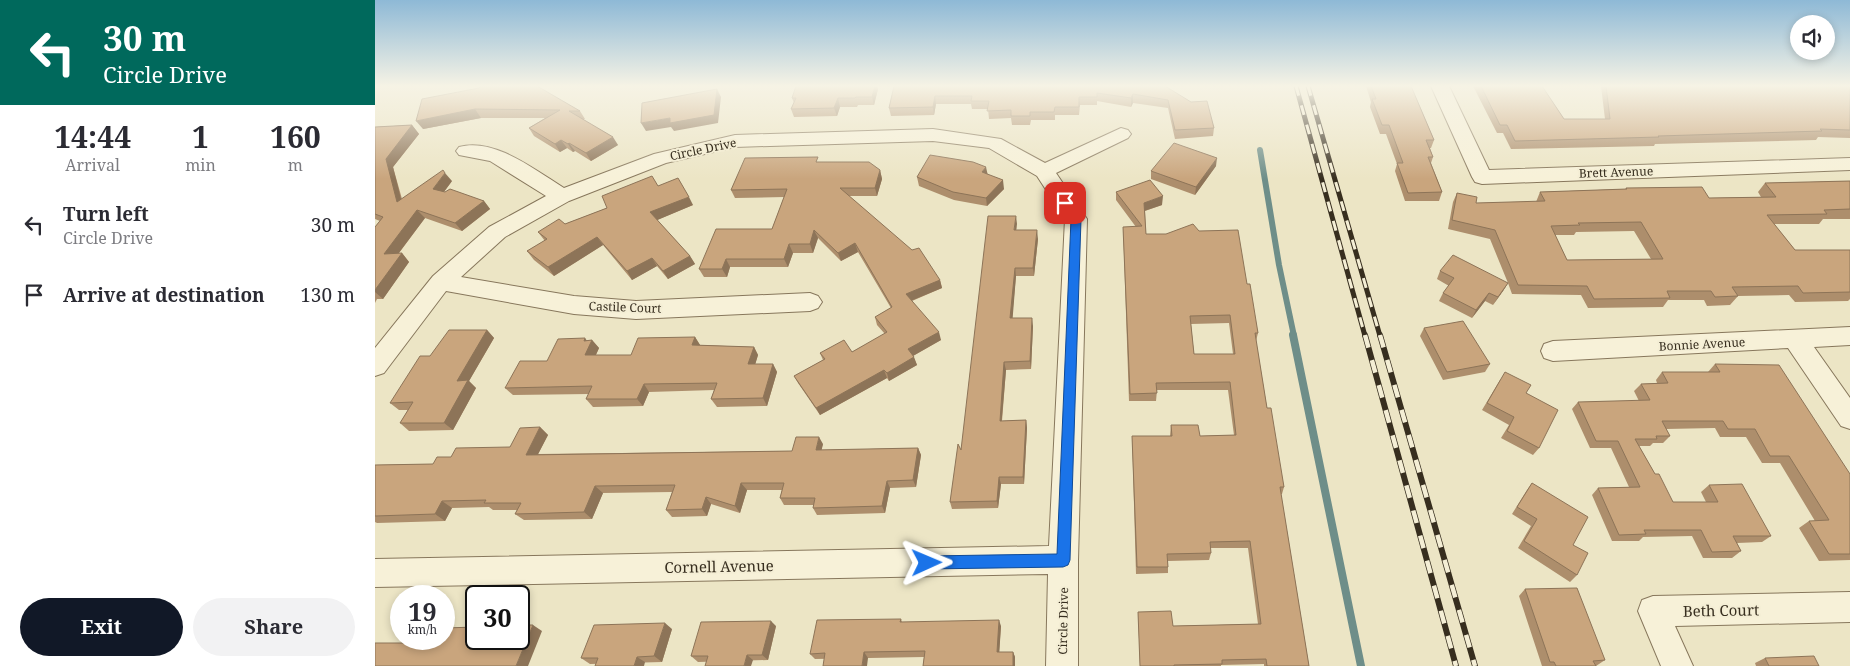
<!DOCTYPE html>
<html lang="en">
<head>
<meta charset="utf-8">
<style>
  body { margin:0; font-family:"Noto Serif",serif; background:#f2f2f3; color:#2b2b33; height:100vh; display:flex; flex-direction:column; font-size:19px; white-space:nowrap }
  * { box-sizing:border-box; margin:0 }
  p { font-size:16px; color:#7c7c81 }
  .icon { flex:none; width:28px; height:28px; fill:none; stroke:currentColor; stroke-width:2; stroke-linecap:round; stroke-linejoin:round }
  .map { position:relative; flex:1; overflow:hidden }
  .sheet { display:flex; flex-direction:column; background:#fff; width:375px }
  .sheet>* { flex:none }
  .top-card { background:#00695c; color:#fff; overflow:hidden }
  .tools { position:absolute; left:1415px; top:15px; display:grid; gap:10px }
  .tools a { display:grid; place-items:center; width:45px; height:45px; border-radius:50%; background:#fff; box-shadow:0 2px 8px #0003; font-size:25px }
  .speed { position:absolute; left:15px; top:585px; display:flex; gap:10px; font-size:25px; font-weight:700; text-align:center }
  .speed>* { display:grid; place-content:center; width:65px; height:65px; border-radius:50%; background:#fff; box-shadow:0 2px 8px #0003; line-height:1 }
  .speed small { font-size:12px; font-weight:400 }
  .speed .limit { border:2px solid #111; border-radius:8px; background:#fff; color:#111 }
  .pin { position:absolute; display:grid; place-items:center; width:42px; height:42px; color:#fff; margin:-21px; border-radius:10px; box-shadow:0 2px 8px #0006 }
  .me { position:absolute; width:55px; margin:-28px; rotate:89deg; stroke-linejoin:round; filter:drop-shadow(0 0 4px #0008) }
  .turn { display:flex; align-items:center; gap:18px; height:105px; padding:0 20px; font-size:22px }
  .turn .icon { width:65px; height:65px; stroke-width:2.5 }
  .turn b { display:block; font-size:35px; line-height:42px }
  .eta { display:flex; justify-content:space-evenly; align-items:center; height:85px; text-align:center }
  .eta b { font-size:30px; font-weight:700; line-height:35px }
  .cta { display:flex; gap:10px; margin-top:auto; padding:10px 20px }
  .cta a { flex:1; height:58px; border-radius:30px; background:#111827; color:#fff; font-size:20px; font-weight:700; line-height:58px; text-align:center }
  .cta a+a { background:#f2f2f3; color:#2b2b33 }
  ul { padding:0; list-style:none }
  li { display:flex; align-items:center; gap:15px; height:70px; padding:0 20px }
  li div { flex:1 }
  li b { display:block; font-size:19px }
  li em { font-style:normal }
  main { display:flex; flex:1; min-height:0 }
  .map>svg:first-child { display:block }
</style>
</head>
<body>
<main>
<section class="sheet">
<div class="top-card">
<div class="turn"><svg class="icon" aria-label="left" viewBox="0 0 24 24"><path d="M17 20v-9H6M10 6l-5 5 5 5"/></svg><div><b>30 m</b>Circle Drive</div></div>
</div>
<div class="eta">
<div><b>14:44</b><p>Arrival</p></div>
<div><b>1</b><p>min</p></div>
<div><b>160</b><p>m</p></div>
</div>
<ul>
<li><svg class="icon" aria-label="left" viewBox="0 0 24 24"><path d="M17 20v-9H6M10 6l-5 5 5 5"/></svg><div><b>Turn left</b><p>Circle Drive</p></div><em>30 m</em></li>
<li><svg class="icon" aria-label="arrive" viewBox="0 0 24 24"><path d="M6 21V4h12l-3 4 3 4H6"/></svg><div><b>Arrive at destination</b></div><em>130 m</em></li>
</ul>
<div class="cta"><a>Exit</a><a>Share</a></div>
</section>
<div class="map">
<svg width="1475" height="666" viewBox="0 0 1475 666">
  <rect width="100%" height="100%" fill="#ece5c5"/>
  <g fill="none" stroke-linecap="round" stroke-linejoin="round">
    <path stroke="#6e8e89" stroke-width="6" d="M885,150L904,265L919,336"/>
    <path stroke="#6e8e89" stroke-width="8" d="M918,335L986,666"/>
    <g stroke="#87775c" stroke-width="2">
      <path id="minor" d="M1056,86H1074L1114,170L1475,158V170L1107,184L1100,182L1097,177Z
        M746,128L753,130L756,134L753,138L681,173L712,219L703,560V666H671L673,574L0,587V559L674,546L690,219L662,176L614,148L558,141L360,147L291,163L194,201L130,237L86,277L199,296L261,301L435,293L443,296L447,302L443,308L435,311L261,319L199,314L71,291L9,373L0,376V348L58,276L114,227L171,196L115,161L84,155L81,151L84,147C119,137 160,170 189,188L279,154L360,135L558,129L626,139L670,163Z
        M1475,327V345L1439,347L1475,398V429L1466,426L1413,348L1178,361L1169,358L1166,351L1169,344L1178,341Z
        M1475,592V622L1300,626L1318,666H1286L1263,611L1267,600L1278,596Z"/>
    </g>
    <use href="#minor" fill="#f7f1d8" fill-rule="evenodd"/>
    <g stroke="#372e1f" stroke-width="5">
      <path id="rail-far1" d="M921,86L990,336
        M933,86L1005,336"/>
    </g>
    <g stroke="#372e1f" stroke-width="6">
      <path id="rail" d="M990,335L1081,666
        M1005,335L1100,666"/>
    </g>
    <use href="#rail-far1" stroke="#f4eed5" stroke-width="3" stroke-dasharray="10" stroke-linecap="butt"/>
    <use href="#rail" stroke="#f4eed5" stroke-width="4.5" stroke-dasharray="13" stroke-linecap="butt"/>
  </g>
  <path fill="#ad8e6c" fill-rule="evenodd" d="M519,86H790L839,128L838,136L800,139L793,108L758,103L756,107L722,101V105H705L704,115H680V120H656L655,125H637L636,118L614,119L613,109H597L596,104H561L559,115L516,116L514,108Z
    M991,86H1036L1059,140L1056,148H1055L1058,157L1056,163L1067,192L1064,201H1030L1020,171L1022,164L1011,134H1005L995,107L996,102Z
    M1098,86H1167L1189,119H1230L1226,86H1475V138L1443,137L1441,140L1280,144L1279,146L1136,149L1128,133H1122Z
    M503,89L499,105H483L482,107H465L462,116L419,117L416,109L419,103L417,98Z
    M47,99L205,111L210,119H208L243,145L216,161L200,151L198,152L192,148L185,152L159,136L154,128L170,118H106L48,129Z
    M37,125L44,134L18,167L27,199L77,181L69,192L109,201L115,209L87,231L50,218L24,253H27L34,262L8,299H2L0,303V227L5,221L0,219V127Z
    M444,162L505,170L507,179L502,196H474L565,280L567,288L537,301L566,340L538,356L542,365L514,381L512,378L445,415L423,383L419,376L448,360L445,353L477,352L510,334L502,325L500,317L516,308L483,252L466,261L443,238L438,253H418L413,267H355L352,277H329L324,269L397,229L409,197L360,198L356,190Z
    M841,166L820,195L776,179V171Z
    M613,174L629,189L612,206L579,200L544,186L542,177Z
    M1475,181V219H1448L1444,224H1399L1420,250H1475V299L1473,301L1420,302L1414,295L1363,296L1355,305L1332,306L1329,300H1293L1288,307L1213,308L1206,295L1137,294L1133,283L1128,291L1118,305L1110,301L1097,318L1064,301L1068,293L1074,286L1062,279L1065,271L1133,283L1115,239L1073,229L1078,202L1082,193L1101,203L1161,202L1165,192L1250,189L1251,188L1334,198L1386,197L1383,192L1390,183ZM1259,231L1276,259L1192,260L1180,235H1199L1201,232Z
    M283,186L318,205L282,220L315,256L320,264L293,279L282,266L257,280L228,245L179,276L159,260L152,251L170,241L163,232L190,224L232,208Z
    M741,192L787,205L770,211L771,234L872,284L883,333L881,341L892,408L909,487L907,494H906L934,666H889V664L846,665V666H765L763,612L798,626L883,624L873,548H835L836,553L834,560L793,561V573L761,574L757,436H795L796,425L825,436L859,435L853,390H782L781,401H754L748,227H761L741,200ZM854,323L858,354H819L816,324Z
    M642,224L641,230L663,239L659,276H641L637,318L658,326L656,369L631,370L627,421L651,420L652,428L649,484H626L623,508L577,509L575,502L586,450Z
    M1049,328L1115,364L1110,372L1068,380L1045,336Z
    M112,330L119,338L94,381L101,388L78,430L34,431L25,423L33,410H24L15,403L55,356Z
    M320,337L325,345L379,347L383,355L380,364H398L402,372L392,406L342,407L336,399L339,390L274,392L268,406L218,407L211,399L214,394L138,395L130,388L172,361L212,341L217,340L224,348L221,355H256Z
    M1340,364L1475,474V560L1444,561L1424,528L1434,521H1440L1405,463H1387L1371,437H1345L1340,428L1291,429L1295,436L1288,443H1278L1275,446H1264L1280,474L1298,502H1331L1326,492L1334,485L1396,536L1387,542L1362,543L1366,551L1357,558H1328L1317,536L1268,537L1264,541H1237L1217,495L1223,488L1254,487L1236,448H1215L1197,409L1203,402L1264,401L1259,391L1266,384L1282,383L1281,380L1287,372H1333Z
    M1125,380L1151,393L1164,448L1158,455L1126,438L1134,425L1107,410Z
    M165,427L173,435L163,454L417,451L448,444L446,450L543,448L546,455L541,487L515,488L510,513L442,515L438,508L439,505H409L405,498L407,490H372L365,513L336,504L332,516L297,517L291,510L297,492L228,493L217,519L149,520L140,514L142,510H118L114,507L77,508L70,521L2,523L0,522V465L58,464L76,457L135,447Z
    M1157,483L1198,545L1202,575L1195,582L1143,548L1156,526L1137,514L1152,490Z
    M1150,589L1230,660L1221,666H1167L1144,596Z
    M526,619L527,622L626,626L624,652H638L640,657V666H548L549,657L440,659L435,654Z
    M401,626L393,660L323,662L316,656Z
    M297,629L287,662L215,664L206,658Z
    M1390,658L1444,666H1381L1380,663Z"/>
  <path fill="#8d7458" d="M500,86H502L503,89L499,105L497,97Z
    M342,89L346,97L343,123L299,131L296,127L271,131L266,123L295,118Z
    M758,94V103L756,107V98Z
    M560,96L561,104L559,115L558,107Z
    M463,98L465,107L462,116L459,108Z
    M100,109L106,118L48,129L41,121Z
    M37,125L44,134L18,167L29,211L22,202L11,159Z
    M238,137L243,145L216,161L211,153Z
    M186,140L192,148L185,152L180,144Z
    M194,143L200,151L198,152L193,144Z
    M842,158L841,166L820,195L821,187Z
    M611,167L613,176L607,172Z
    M505,170L507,179L502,196L500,188Z
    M70,173L77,181L65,197L58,189Z
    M628,180L629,189L612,206L611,198Z
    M788,196L787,205L769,211V203Z
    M314,197L318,205L280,221L275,212Z
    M109,201L115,209L87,231L80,223Z
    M42,210L50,218L17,262L9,254Z
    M641,216L642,224L640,239L639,230Z
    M439,230L443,238L438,253L435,244Z
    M662,230L663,239L659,276L658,268Z
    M222,237L228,245L179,276L173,267Z
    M480,243L483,252L466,261L463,253Z
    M414,244L418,253L413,267L409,259Z
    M27,253L34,262L8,299L0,292V290Z
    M315,256L320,264L293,279L288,271Z
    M277,258L282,266L257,280L252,271Z
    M351,259L355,267L352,277L347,269Z
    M640,268L641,276L637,326L635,318Z
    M565,280L567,288L533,302L531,294Z
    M1133,283L1128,291L1118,305L1123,297Z
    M1114,293L1110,301L1097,318L1101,310Z
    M657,318L658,326L656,369L655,361Z
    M112,330L119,338L94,381L101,388L78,430L69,423L82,381Z
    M564,332L566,340L536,357L533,349Z
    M320,337L325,345L322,353L317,345Z
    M210,338L215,345L217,340L224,348L217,363L210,355L209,341Z
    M379,347L383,355L378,372L373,364Z
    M539,357L542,365L514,381L512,373Z
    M629,362L631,370L626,428L625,421Z
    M398,364L402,372L392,406L388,398Z
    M509,370L512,378L445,415L441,408Z
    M269,384L274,392L268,406L262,399Z
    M651,420L652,428L649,484L648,477Z
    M165,427L173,435L159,462L151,455Z
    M444,437L448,444L445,457L441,450Z
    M543,448L546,455L541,487L538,480Z
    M624,477L626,484L623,508L622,501Z
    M512,481L515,488L510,513L507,506Z
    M366,483L372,490L365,513L360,506Z
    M220,486L228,493L217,519L209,512Z
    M331,497L336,504L332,516L327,509Z
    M67,501L77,508L70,521L60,514Z
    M624,620L626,626L624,657L622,652Z
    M396,621L401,626L393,660L387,655Z
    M290,623L297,629L287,662L279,656Z
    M158,625L167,631L153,666H141Z
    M489,652L493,658L492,666H487Z
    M638,652L640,657V666H638Z
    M372,655L378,660L376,666H369Z
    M262,657L270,662L269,666H259Z"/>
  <path fill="#c9a57d" stroke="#8d7458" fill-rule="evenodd" d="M105,86H162L205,111H194L238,137L211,153L194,143L193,144L186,140L180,144L154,128L185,110L100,109L41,121L47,99L104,88Z
    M421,86H500L497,97H481L480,98H463L459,108L416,109L421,98H417Z
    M519,86H790L816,102L832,101L839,128L800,130L793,100L758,94L756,98L722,93V97H704V107H680L679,112H655V116H636V110L612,111L614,101H596L597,96H560L558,107L514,108Z
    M996,86H1036L1059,140H1051L1058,157H1053L1067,192L1033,193L1022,163H1028L1014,125H1007L997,99H1001Z
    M1106,86H1167L1189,119H1235L1231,86H1475V130L1445,129L1447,131L1283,136L1284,137L1140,141L1132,125H1125Z
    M342,89L339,115L295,123V118L266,123L267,103Z
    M37,125L11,159L22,202L68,170L70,173L58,189L70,192L75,189L109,201L80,223L42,210L9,254L27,253L0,290V227L8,217L0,214V127Z
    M799,143L842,158L821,187L776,171Z
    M555,155L598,162L611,167L607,172L628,180L611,198L578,192L542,177Z
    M443,157L441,162H494L505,170L500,188H465L537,250L544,248L565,280L531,294L564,332L533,349L539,357L512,373L509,370L441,408L419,376L450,359L445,353L469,340L477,352L512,332L500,317L517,307L480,243L463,253L439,230L435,244H414L409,259H351L347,269H324L341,229H397L412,189L356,190L370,158Z
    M277,176L283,186L303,178L314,197L275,212L315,256L288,271L277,258L252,271L222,237L173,267L152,251L172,239L163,232L184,219L190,224L232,208L227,196Z
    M775,180L788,196L769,203L771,234H791L818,224L824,231L863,230L872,284H875L883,333H880L892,408H896L909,487H905L934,666H892L891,659L847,660V664L799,665V666H765L763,612L796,611L798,626L886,624L875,541L835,542L836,553L792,554L793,567H762L757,436H797L796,425H823L825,436L861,435L855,382L781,383L782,393L755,394L748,227L767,226L741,192ZM855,315L860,354H819L815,316Z
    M1475,181V209L1449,210L1452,214L1392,215L1420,250H1475V292L1428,293L1423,286L1357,287L1363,296L1340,297L1336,291H1292L1295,298L1219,299L1212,286L1143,285L1120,230L1077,220L1082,193L1102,197L1101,203L1170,201L1165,192L1252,189L1251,188L1327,187L1334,198L1401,197L1390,183ZM1266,222L1288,259L1192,260L1176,226L1205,225L1203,223Z
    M613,216H641L639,230H662L658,268H640L635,318H657L655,361L629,362L625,421L651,420L648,477H624L622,501L575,502L583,444L586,450Z
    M1078,255L1133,283L1123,297L1114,293L1101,310L1068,293L1079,278L1065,271Z
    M1088,321L1115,364L1072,372L1049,328Z
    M74,330H112L82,381L93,380L69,423H25L38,402L15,403L45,356H55Z
    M320,337L317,345L379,347L373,364H398L388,398L336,399L342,383L269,384L262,399H211L217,386L130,388L145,361H172L183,339L210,338L209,341L217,340L210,355H256L263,338Z
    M1340,364L1404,365L1475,474V554H1454L1434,521L1454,520L1414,456H1395L1380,429H1353L1348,421H1287L1295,436H1281L1282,439H1260L1280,474H1284L1298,502H1343L1334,485L1367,484L1396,536H1358L1366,551L1337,552L1326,530H1269L1271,534L1244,535L1223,488L1265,487L1243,441H1221L1203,402L1275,400L1266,384L1293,383L1287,372H1345Z
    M1130,372L1156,385L1151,393L1183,410L1164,448L1132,431L1139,417L1112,403Z
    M165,427L151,455L417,451L421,437H444L441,450L543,448L538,480L512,481L507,506L438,508L440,498H405L409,483H366L360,506L331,497L327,509L291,510L300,485L220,486L209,512L140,514L146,503H109L111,500L67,501L60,514L0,516V465L58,464L62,457H76L81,448L135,447L145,428Z
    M1157,483L1213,517L1198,545L1213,553L1202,575L1149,541L1162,519L1142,507Z
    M1202,588L1230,660L1218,661L1221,666H1181L1179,662H1175L1150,589Z
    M526,619L525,622L624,620L622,652H638V666H548L550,651L489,652L487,666H448L450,653L435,654L442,620Z
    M396,621L387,655H372L369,666H330L333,656H316L326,622Z
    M290,623L279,656L262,657L259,666H220L223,658H206L219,625Z
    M144,625H158L141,666H0V643H39L41,639H69V628L101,627V639H144Z
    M1439,656L1444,666H1394L1390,658Z"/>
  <linearGradient id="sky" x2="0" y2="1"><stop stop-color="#8eb9d6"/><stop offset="0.48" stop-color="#f6f3e5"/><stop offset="1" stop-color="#f6f3e5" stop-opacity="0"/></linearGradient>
  <rect width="1475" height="179" fill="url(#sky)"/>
  <path fill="#1a73e8" stroke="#114b97" d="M690,200L694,201L706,219L695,560L693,565L688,567L552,569L547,567L545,563L547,558L552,556L682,554L696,219L685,203Z"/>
  <g text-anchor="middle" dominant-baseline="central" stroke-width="4" stroke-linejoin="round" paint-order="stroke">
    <g font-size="12" fill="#372e1f" stroke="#f4eed5">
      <text transform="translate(328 149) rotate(-12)">Circle Drive</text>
      <text transform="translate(1241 172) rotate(-2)">Brett Avenue</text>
      <text transform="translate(250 307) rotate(2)">Castile Court</text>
      <text transform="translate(1327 344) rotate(-3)">Bonnie Avenue</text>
      <text transform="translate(688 621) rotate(-89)">Circle Drive</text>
    </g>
    <g font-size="15" fill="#372e1f" stroke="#f4eed5">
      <text transform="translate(344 566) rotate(-1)">Cornell Avenue</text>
      <text transform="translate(1346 610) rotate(-1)">Beth Court</text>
    </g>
  </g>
</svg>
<div class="tools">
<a><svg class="icon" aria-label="sound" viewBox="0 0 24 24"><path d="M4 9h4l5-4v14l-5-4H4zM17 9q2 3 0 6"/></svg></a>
</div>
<div class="speed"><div>19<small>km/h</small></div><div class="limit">30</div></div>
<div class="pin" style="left:690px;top:203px;background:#d93025"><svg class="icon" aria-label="arrive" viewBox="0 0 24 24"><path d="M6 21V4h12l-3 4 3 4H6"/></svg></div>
<svg class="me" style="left:552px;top:563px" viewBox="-20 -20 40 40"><path d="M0-17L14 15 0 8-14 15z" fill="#1a73e8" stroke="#fff" stroke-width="4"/></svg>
</div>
</main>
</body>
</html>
